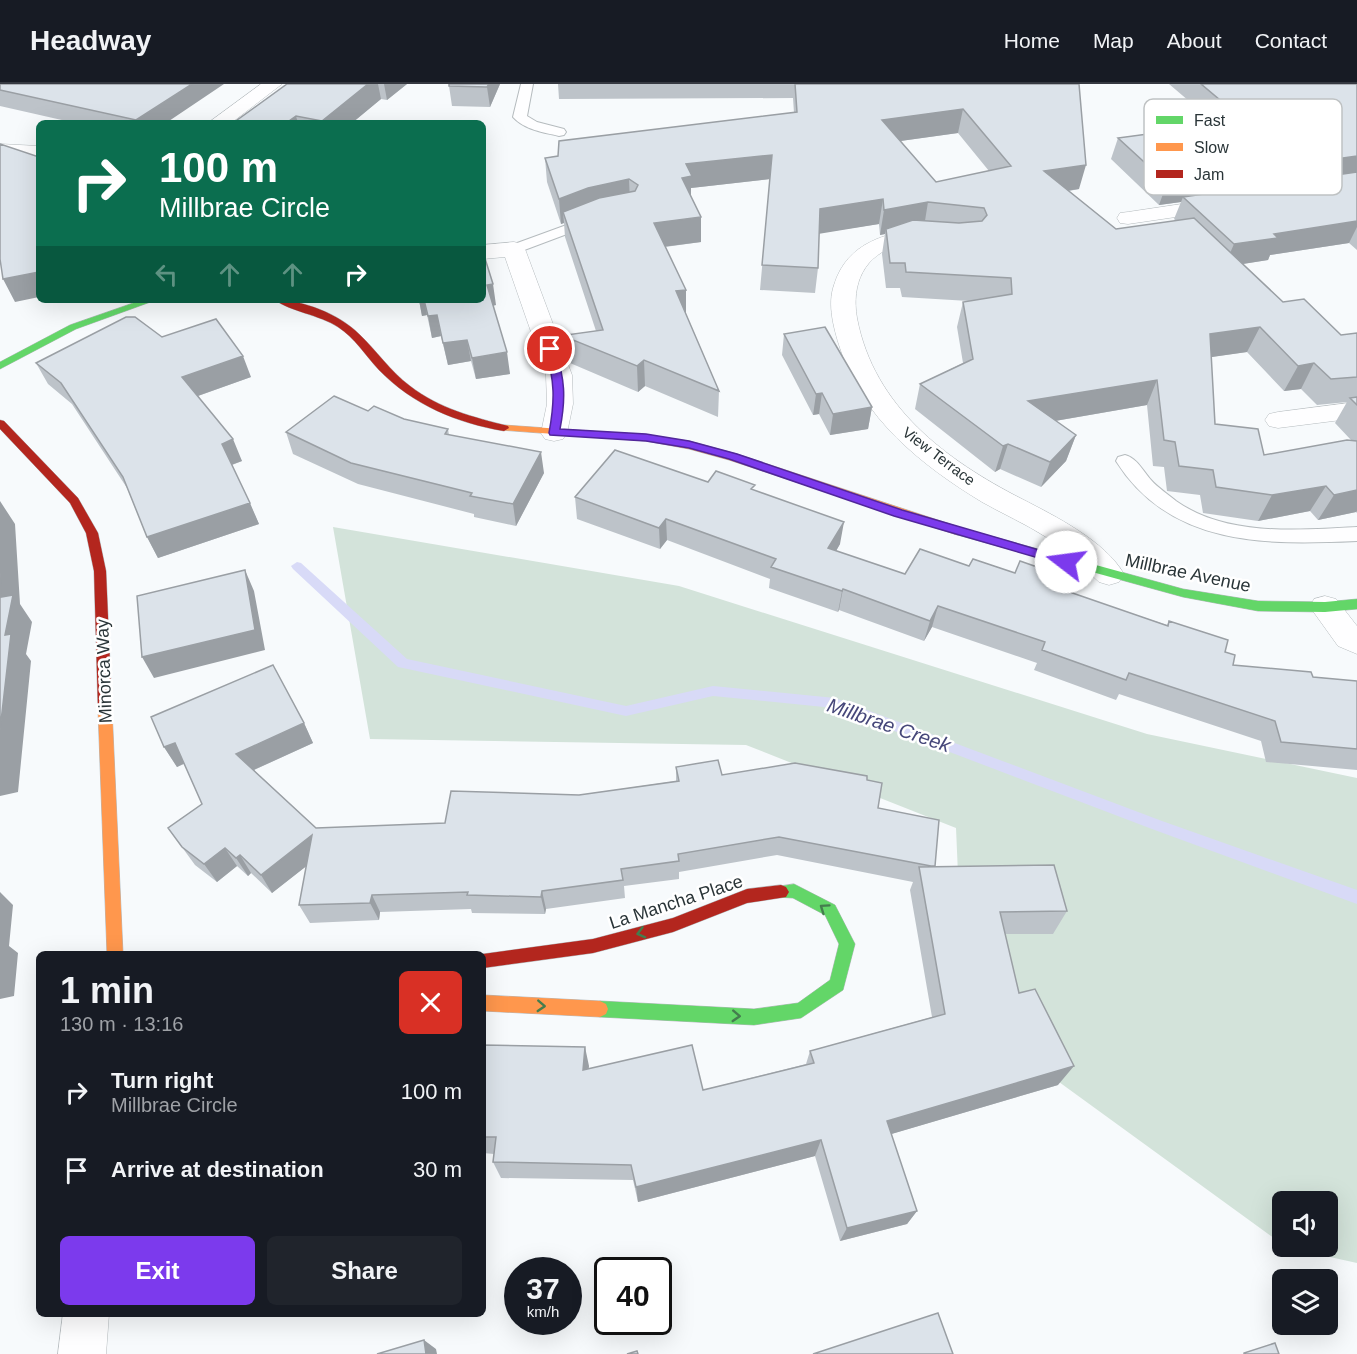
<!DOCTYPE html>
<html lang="en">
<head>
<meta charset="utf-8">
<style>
  body { margin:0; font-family:Arial,sans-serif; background:#20242c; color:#f1f3f6; height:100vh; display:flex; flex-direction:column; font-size:22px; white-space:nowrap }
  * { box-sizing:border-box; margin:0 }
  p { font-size:20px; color:#9ea1a6 }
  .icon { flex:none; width:33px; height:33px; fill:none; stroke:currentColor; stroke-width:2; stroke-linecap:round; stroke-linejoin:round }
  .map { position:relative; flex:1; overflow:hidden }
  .sheet { position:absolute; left:36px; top:867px; width:450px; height:366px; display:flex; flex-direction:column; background:#171b24; border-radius:9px; box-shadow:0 6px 24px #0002 }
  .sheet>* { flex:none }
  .banner { position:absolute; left:36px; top:36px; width:450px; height:183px; border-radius:9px; box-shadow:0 6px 24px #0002; background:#0b6e4f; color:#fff; overflow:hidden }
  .controls { position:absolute; left:1272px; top:1107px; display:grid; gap:12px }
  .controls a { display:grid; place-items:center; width:66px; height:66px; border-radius:9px; background:#171b24; box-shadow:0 6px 24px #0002; font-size:30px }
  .speed { position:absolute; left:504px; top:1173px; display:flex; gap:12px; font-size:30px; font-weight:700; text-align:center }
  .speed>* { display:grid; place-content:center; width:78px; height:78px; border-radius:50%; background:#171b24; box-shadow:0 6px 24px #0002; line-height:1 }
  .speed small { font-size:15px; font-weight:400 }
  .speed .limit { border:3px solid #111; border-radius:9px; background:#fff; color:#111 }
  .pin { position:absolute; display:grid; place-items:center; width:51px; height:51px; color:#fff; margin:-26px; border:3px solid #fff; border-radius:50%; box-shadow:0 2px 6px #0007 }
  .me { position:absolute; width:66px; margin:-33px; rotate:285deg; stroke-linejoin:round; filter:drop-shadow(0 0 4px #0008) }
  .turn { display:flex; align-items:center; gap:21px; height:126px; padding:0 24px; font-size:27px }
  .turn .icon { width:78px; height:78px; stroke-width:2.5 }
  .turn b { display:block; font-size:42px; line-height:51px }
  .lanes { display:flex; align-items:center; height:57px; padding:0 24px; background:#0003; justify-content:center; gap:30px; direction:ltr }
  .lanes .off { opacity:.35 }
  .round { display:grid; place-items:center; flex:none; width:63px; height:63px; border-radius:9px; background:#20242c }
  .summary { display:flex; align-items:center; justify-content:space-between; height:102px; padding:0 24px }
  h1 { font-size:36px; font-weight:700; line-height:45px }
  .action { display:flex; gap:12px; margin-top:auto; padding:12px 24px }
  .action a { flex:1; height:69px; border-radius:9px; background:#7c3aed; color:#fff; font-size:24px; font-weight:700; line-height:69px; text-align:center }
  .action a+a { background:#20242c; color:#f1f3f6 }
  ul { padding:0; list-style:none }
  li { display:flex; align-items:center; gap:18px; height:78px; padding:0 24px }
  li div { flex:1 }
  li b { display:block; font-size:22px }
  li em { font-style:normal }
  header { display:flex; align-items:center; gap:36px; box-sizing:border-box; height:84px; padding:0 30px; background:#171b24; border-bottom:2px solid #363941 }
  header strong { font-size:28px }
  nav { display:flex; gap:33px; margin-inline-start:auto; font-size:21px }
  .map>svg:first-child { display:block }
</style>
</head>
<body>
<header>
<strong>Headway</strong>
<nav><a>Home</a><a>Map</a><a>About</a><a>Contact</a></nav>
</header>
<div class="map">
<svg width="1357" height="1270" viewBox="0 0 1357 1270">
  <rect width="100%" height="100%" fill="#f7fafc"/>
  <path fill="#d3e3da" d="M333,443L679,502L1147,650L1357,694V1179L1285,1163L1328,1162V1118H1282V1160L964,929L956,744L746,661L370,655Z"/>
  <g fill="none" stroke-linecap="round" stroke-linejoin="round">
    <path fill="#d8daf7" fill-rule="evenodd" d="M297,478L301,479L407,575L626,622L713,602L835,614L1162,737L1357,806V820L1152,745L834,624L713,612L626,632L403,584L398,583L293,485L291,482Z"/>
    <g stroke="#b5bbbe" stroke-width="2">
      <path id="lane" d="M521,0H533L527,32L537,38L564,45L566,48L564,51L559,52C543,48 525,46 513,33Z
        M594,131L599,132L601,135L599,138L519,168L514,170L506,165L509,162Z
        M1125,371C1137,374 1143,387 1151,396C1158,404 1168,410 1176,417C1227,453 1298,446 1357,443V457C1267,461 1170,463 1116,377L1118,373Z"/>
    </g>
    <g stroke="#b5bbbe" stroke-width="1">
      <path id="street" d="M261,0H282L231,39H208Z
        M0,60L39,62V74L0,72Z
        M1222,114L1230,115L1233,120L1230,125L1128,140L1120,139L1117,134L1120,129L1128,128Z
        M928,144L936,146L939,151L936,156C924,159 912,159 900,161C864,170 851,200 857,234C874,323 946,376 1022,415C1055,432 1105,457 1124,490L1119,498L1109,501L1099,498C1082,482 1065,466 1046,453C1026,440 1003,430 982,418C921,381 862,334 840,264C834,245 827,221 834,201C847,158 887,148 928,144Z
        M514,158L522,160L525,165L572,291L573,320L567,349L563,355L554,357L545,355L541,349L547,320L546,291L505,173L483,175V161Z
        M1357,318V334L1278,344L1269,342L1265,336L1269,330L1278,328Z
        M1325,512L1336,515L1357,542V570L1338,562L1310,523L1314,515Z
        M63,1230H109L106,1270H58Z"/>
    </g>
    <g stroke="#b5bbbe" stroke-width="1">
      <path id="fast" d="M142,216H156L76,245L0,285V278L70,241Z
        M958,443L1183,505L1258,517L1325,518L1357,515V525L1325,528L1258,527L1183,513L954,450L952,447Z
        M794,800L835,821L855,860L843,906L801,934L754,941L600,933L594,930L592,925L594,920L600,917L754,925L798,919L830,896L839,860L825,831L793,814L776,813L773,808L776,803Z"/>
    </g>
    <g stroke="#b5bbbe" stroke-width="1">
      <path id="slow" d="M504,341L646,351L689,357L737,370L962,444L964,447L958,451L954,450L729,376L689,365L646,357L500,346L499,344Z
        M105,620L110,621L112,625L123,870H107L98,625L100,621Z
        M483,911L600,917L606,920L608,925L606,930L600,933L483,927Z"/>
    </g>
    <g stroke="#b5bbbe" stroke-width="1">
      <path id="jam" d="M275,216C303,216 339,230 359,250C377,267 390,287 410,302C440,325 473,333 508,342L509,344L504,347C457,339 413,321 379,286C365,271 355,254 338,243C320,231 289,227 275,216Z
        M0,336L4,337L78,414L98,449L106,487L112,625L110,629H100L98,625L94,487L86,449L70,419L0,345Z
        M781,801L786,803L789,808L786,813L747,819L673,848L593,869L483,884V870L593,855L673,834L747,805Z"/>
    </g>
    <use href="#lane" fill="#fefeff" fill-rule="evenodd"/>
    <use href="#street" fill="#fefeff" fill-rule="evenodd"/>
    <use href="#fast" fill="#63d668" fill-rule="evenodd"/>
    <use href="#slow" fill="#ff974d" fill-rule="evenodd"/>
    <use href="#jam" fill="#b3261e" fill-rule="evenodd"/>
  </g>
  <path fill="#bdc3c9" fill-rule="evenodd" d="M0,0L166,39H75L0,22Z
    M287,0H407L387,16L381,15L352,39H233Z
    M500,0L490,23L452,22L449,2Z
    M558,0H1079V105L1069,107L1116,145L1176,137L1174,135L1181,118L1159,121L1111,75L1118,54L1216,40L1169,0H1357V166L1349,159L1270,171L1268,176L1242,180L1283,218L1341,251L1357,249V429L1356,428L1318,436L1310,427L1258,437L1203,429L1200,411L1167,407L1164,383L1153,382L1147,321L1055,337L1076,351L1066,377L1041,403L1000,385L995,388L915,325L920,300L963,279L957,243L963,218L969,217L902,213L900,204H886L882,170L885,150L880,151L879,140L819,149L818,184L815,209L760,206L770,95L691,104V113L701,133V158L665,163L686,230L719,307L718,333L645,302L638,308L570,279L569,276L566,251L596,247L565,153L564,139L561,140L547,98L545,74L794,29L793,14L559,15ZM958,49L989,87L936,98L900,57ZM1247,268L1284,307L1301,305L1317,321L1347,318L1335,339L1351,356L1264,371L1215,340L1211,273Z
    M419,216H483L496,221L493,222L510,290L476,295L471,277L448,281L441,252L432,254L427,231L422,232Z
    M784,250L872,323L868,345L830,351L819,330L813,331L782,271Z
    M162,253L251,293L198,312L242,377L232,381L259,440L158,474L147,453L127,404L72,320L48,300L36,279Z
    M368,327L448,345L449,351L544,389L516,442L474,433V430L358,400L293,370L286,348Z
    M708,398L754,406L840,460L836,467L905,490L969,482L1058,505L1167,541L1169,537L1225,568L1233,581L1313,593L1357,597V686L1266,678L1261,657L1119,610L1116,616L1034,586L1037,579L932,543L924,557L839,526L838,528L769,504L770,495L667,456L660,465L577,435L575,413Z
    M304,639L313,659L254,686L316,744L445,739L579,711L676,697V683L722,691L867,696L878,724L935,782L1067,827L1053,850H1005L1019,909L1058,1001L891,1050L917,1127L907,1140L840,1157L815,1072L638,1118L633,1096L501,1094L493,1078L494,1070L483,1069V961L585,963L588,985L703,1006L806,980L810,967L932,933L910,806L913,798L777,771L679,788V795L624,802L625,814L546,825L545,830L472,829L471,825L380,828L379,836L310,839L299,821L306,782L272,809L251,789L248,792L237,782L217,798L195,781L168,744L202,720L184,680L177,683L164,663Z"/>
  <path fill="#9a9fa4" d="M192,0H224L166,39H137L136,36Z
    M368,0H378L381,15L352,39H323L322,37Z
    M384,0H407L387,16Z
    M489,0H500L490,23L487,3Z
    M963,25L958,49L879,60L882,36Z
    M296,32L298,39H286Z
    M772,71L770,95L691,104V117L682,94L686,80Z
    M1357,72V93L1183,113L1181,118L1159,121L1167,99Z
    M1086,81L1079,105L1038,111L1044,87Z
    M629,95L630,120L563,128L564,139L561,140L559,115L588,104Z
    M883,115L879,140L818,150L820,125Z
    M928,118L924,143L886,145L885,150L880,151L884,126Z
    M701,133V158L654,164V139Z
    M1357,137V143L1349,159L1270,171L1268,176L1224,183L1234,160L1274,150Z
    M39,188V213L15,218L3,195Z
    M493,200L496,221L490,222L487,201Z
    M686,206V231L676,207Z
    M419,216H424L427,231L422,232Z
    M437,231L441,252L432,254L428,232Z
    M1260,243L1247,268L1198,275L1210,250Z
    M467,256L471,277L448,281L443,259Z
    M507,268L510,290L476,295L472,274Z
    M243,272L251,293L192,314L182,293Z
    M644,276L645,302L638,308L637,282Z
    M1314,279L1301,305L1284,307L1298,282Z
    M1157,296L1147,321L1020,343L1028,317Z
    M822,309L819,330L813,331L816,310Z
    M872,323L868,345L830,351L833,330Z
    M1076,351L1066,377L1041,403L1050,378Z
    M233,355L242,377L231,381L222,360Z
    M1008,360L1000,385L995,388L1003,362Z
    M541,368L544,389L516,442L513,420Z
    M1326,402L1310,427L1258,437L1272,411Z
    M1357,406V427L1356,428L1318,436L1334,411Z
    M0,417L15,440L20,520L32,538L26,570L31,577L18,708L0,712V646L5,551L1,513L0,488Z
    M250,419L259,440L158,474L147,453Z
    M666,435L667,456L660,465L659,444Z
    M844,438L840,460L825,486L828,464Z
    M245,486L254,507L265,566L154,594L142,573Z
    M843,505L839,526L838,528L842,507Z
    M938,522L932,543L924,557L930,537Z
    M304,639L313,659L247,689L236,670Z
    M175,659L187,678L177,683L164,663Z
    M312,751L322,770L272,809L261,791Z
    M225,764L237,782L217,798L204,780Z
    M240,771L251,789L248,792L236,774Z
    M542,807L546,825L545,830L541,813Z
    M0,808L13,821L9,862L18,869L14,912L0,915Z
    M372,811L380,828L379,836L370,819Z
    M585,963L589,982L587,1005L583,986Z
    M1074,982L1058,1001L878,1054L887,1037Z
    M821,1056L815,1072L638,1118L636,1103Z
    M917,1127L907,1140L840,1157L847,1144Z
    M424,1256L436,1265L437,1270H426Z"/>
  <path fill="#dce3ea" stroke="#9a9fa4" stroke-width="1.5" fill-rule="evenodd" d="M0,0H192L136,36L0,6Z
    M287,0H368L322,37L296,32L286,39H233Z
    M449,0H489L487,3L449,2Z
    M795,0H1079L1086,81L1044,87L1116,145L1194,134L1283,218L1304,215L1341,251L1357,249V293L1331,295L1314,279L1298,282L1260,243L1210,250L1215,340L1258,345L1264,371L1347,356L1357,357V406L1334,411L1326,402L1272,411L1216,403L1213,386L1179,382L1175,358L1164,356L1157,296L1028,317L1076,351L1050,378L1008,360L1003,362L920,300L973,275L963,218L1012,210L1011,194L906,188L905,179H890L886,145L913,136L959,139L982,137L987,131L984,124L928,118L884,126L883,115L820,125L818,184L762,181L772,71L686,80L692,92L682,94L701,133L654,139L686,206L676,207L719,307L644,276L637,282L568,254L566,251L603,246L563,128L599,114L635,107L638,101L629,95L588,104L559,115L545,74L558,72L559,57L797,28ZM963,25L1011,82L936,98L882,36Z
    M1201,0H1357V72L1167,99L1118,54L1245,37Z
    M0,60L39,73V188L3,195L0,175Z
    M1357,88V137L1274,150L1278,154L1234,160L1183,113Z
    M483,168L493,200L487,201L507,268L472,274L467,256L443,259L437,231L428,232L424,216H483Z
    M126,233H135L162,253L216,235L243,272L182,293L233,355L222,360L250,419L147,453L123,393L61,299L36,279Z
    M825,243L872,323L833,330L822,309L816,310L784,250Z
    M334,312L368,327L374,322L404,335L448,345L445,350L541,368L513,420L470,412L472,409L351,379L286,348Z
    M1357,313V321L1350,314Z
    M615,366L708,398L716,387L755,401L751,405L844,438L828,464L905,490L920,465L969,482L973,475L1015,489L1020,477L1063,492L1058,504L1168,542L1169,537L1228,556L1225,568L1235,571L1233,581L1311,588L1313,593L1357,597V665L1281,658L1275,637L1129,589L1126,596L1042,566L1045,558L938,522L930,537L843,505L842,507L771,483L776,475L666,435L659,444L575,413Z
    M245,486L255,546L142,573L137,512Z
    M0,488L1,513L13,511L5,551L11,550L0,646Z
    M273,581L304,639L236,670L316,744L445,739L451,707L579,711L679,697L676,683L718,676L722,691L795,679L867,692V696L882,699L878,724L939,736L935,782H931L779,753L678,770L679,777L621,785L623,796L542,807L541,813L467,811L468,808L372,811L370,819L299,821L312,751L261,791L240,771L236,774L225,764L204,780L182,763L168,744L202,720L175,659L164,663L151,633Z
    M1054,781L1067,827L1000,828L1019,909L1035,905L1074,982L887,1037L917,1127L847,1144L821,1056L636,1103L631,1081L493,1078L496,1053H483V961L585,963L583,986L692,961L703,1006L814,979L810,967L945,930L919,783Z
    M938,1229L953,1270H813Z
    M424,1256L426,1270H377Z
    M1275,1259L1279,1270H1244V1269Z
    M637,1267L638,1270H627Z"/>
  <defs><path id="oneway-chevron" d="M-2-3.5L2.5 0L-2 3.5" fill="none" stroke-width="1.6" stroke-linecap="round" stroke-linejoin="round" transform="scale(1.5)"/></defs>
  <g stroke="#447d4e">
    <use href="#oneway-chevron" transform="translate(824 824) rotate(-145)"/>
    <use href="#oneway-chevron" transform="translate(641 849) rotate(165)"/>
    <use href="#oneway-chevron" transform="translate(541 922) rotate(3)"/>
    <use href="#oneway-chevron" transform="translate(736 932) rotate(3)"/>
  </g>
  <path fill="#7c3aed" stroke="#51269a" stroke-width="1.5" d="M550,262L555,265C565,295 566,314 560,345L646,350L689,357L737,370L902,426L1070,475L1072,478L1066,482L894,432L729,375L689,364L646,357L550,351L549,349C555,316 555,297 545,265Z"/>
  <g text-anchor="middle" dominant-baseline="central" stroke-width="5" stroke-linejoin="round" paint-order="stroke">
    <g font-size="15" fill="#2a3538" stroke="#fff">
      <text transform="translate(939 372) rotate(37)">View Terrace</text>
    </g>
    <g font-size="18" fill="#2a3538" stroke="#fff">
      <text transform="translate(1188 489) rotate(12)">Millbrae Avenue</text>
      <text transform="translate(104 587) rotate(-92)">Minorca Way</text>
      <text transform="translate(676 818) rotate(-18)">La Mancha Place</text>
    </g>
    <g font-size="20" font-style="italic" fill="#46477a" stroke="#fff">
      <text transform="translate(889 641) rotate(19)">Millbrae Creek</text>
    </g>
  </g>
  <rect x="1144" y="15" width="198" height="96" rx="9" fill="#fff" stroke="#bfc2c3" stroke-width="1.5"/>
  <rect x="1156" y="32" width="27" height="8" fill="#63d668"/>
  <rect x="1156" y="59" width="27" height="8" fill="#ff974d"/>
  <rect x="1156" y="86" width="27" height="8" fill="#b3261e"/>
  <g font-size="16" fill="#2a3538">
    <text x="1194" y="42">Fast</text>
    <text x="1194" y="69">Slow</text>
    <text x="1194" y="96">Jam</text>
  </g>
</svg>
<div class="controls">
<a><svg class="icon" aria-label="sound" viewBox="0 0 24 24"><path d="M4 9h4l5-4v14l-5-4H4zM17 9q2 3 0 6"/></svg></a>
<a><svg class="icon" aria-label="layers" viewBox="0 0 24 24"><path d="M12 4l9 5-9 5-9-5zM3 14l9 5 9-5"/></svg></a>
</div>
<div class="speed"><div>37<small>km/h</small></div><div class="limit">40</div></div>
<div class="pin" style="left:550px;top:265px;background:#d93025"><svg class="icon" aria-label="arrive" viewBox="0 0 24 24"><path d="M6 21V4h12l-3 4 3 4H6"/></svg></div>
<svg class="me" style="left:1066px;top:478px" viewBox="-20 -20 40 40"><circle r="19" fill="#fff"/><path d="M0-13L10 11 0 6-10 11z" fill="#7c3aed"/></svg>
<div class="banner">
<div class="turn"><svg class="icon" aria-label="right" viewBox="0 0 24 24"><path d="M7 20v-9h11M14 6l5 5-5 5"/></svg><div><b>100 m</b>Millbrae Circle</div></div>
<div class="lanes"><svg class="icon off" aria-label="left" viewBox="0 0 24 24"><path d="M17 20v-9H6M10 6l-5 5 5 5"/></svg><svg class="icon off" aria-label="ahead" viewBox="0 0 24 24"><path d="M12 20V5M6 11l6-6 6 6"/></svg><svg class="icon off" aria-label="ahead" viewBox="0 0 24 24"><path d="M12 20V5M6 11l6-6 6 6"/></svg><svg class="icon" aria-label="right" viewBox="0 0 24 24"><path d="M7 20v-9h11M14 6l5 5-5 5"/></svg></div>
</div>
<section class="sheet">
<div class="summary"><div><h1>1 min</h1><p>130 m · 13:16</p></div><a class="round" style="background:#d93025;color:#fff"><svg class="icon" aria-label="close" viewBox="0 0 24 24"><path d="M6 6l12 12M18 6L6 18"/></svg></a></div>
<ul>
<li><svg class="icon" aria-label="right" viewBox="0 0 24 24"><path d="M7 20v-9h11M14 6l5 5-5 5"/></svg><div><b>Turn right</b><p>Millbrae Circle</p></div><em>100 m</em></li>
<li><svg class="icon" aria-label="arrive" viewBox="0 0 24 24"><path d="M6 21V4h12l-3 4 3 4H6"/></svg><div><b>Arrive at destination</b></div><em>30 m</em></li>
</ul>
<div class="action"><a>Exit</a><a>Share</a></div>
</section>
</div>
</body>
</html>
